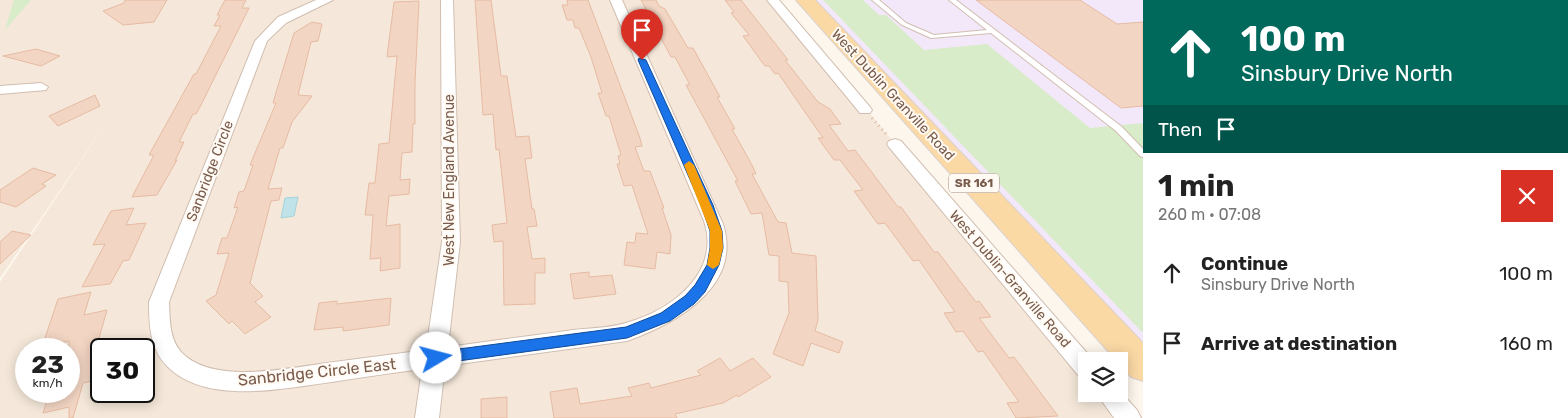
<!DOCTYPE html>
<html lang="en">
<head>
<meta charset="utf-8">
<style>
  body { margin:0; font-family:Rubik,sans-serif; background:#f6f6f6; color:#222; height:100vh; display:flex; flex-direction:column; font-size:19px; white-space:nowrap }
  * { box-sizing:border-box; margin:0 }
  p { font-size:16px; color:#767676 }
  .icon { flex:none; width:28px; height:28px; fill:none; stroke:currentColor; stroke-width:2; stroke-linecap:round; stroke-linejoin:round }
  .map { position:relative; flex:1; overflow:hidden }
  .drawer { display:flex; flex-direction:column; background:#fff; width:425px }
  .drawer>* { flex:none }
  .guide { background:#00695c; color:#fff; overflow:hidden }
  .tools { position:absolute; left:1078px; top:352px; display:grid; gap:10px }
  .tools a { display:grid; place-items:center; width:50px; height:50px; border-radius:0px; background:#fff; box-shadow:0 2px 12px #0003; font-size:25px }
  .speed { position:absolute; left:15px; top:338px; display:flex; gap:10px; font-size:25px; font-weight:700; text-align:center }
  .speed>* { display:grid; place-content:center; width:65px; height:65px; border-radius:50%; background:#fff; box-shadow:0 2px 12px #0003; line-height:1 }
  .speed small { font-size:12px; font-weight:400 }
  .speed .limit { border:2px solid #111; border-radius:8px; background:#fff; color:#111 }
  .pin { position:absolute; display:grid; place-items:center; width:42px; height:42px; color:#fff; margin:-51px -21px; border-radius:50% 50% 50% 0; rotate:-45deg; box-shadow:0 0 5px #0007 }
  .pin .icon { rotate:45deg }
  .me { position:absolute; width:55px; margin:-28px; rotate:82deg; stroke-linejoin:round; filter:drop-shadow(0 0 4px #0008) }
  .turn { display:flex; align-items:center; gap:18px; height:105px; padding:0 15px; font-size:22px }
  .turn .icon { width:65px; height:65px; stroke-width:2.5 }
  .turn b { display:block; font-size:35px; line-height:42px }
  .then { display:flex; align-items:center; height:48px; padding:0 15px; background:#0003; gap:10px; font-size:19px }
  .round { display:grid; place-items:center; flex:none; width:52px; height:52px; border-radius:0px; background:#f6f6f6 }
  .headline { display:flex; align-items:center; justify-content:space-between; height:85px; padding:0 15px }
  h1 { font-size:30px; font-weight:700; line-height:38px }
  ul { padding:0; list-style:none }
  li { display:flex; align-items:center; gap:15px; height:70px; padding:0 15px }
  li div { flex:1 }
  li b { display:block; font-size:19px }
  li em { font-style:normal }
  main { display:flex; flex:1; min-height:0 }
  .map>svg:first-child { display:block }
</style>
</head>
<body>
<main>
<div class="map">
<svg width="1143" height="418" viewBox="0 0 1143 418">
  <rect width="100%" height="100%" fill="#fdf6ec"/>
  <path fill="#f5e8da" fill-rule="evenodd" d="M0,0H773L1086,368V394H1109L1129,418H0V282L108,120L0,278ZM26,349H69V391H26ZM101,349H144V391H101Z"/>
  <path fill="#f3e8fa" d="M806,0H1143V366Z"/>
  <path fill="#d8ecc9" d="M14,0H31L5,30Z
    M823,0H863L879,15H886L924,50L987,44L1090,128L1143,123V333Z"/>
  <path fill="#bfe3e8" stroke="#a5d3da" d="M298,197L294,216L281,218L285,198Z"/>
  <path fill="#f3d5c3" stroke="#e6bba3" d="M125,0H167L154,22L123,25L103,11L124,3Z
    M225,0H246L242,8H249L201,105L196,114H193L179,142H184L175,161L177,160L157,195L132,197L154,155H149L194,74H196L221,26H214L220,15H217Z
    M475,0H491L501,76H507L516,137L529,136L532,158L525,159L532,209H534L537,226L527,227L532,259L545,258V273H535V304L504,305L503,241L494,242L492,225L507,223L499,149L496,150L493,114L483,115Z
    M567,0H588L640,138L642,146L635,147L644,171H650L664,208H662L671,235L670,254L657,252L655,269L624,265L627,242L635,243L636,233L648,234L632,185L624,186L617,164H620L618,156L621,155L609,116H606L598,93H602L591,57L579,28H575L573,20H567L562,5H568Z
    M641,0H656L659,6L665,9L688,48H693L720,97H717L735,129H732L752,165L756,174H752L778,222L786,223L792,253L816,256L818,320L815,331L843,342L839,353L811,343L803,366L773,354L789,313L788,282L779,281V256L769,255L762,213L751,214L735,181H738L686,85H690L675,57H671Z
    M725,0H741L788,60H785L818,102L830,109L841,124L829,125L848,151L855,150L898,207H901L934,252H938L976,302L979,301L991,317L979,318L1009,358L1014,357L1058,416L1016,418L1007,403L1019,402L983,351L978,352L963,331L956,332L944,313L955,312L919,260L913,261L885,223L878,224L854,191L863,190L840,160H834L818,138H823L778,73L775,74L769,66H765L743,36L749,35L731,13L734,12Z
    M976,0H1080L1117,24L1143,22V106L1121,108Z
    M419,1L415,83V124H413L412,152L402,153L400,180L410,179L409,194L389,196L386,226L400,224V268L380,271L381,258L370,259L373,215H365L369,183H375L379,144L389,143L397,56L387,57L394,2Z
    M312,22L322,24L318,41L311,42L298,95L312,96L292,122L283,148H280L268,189L282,188L279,200L271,201L250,283L263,296L255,302L271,317L245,334L232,321L229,324L206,301L216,295L229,253L217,254L222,238H227L238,207L234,208L239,192L244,191L253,165H250L276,103H273L280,79L294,33Z
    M36,49L60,56L41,66L3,56Z
    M95,95L100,106L58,126L49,116Z
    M33,168L56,175L42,184L46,186L16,207L0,202V190Z
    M134,208L126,225L146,223L129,260L123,261L110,284L82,287L105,244L93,245L111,211Z
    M12,231L31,235L0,264V242Z
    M589,272V277L612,275L616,294L574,299L570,274Z
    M91,292L84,315L107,310L94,356L99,355L92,381L83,383L73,418H69V407L43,413L50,391H69V341L42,347L58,299Z
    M391,298L389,325L343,331V327L314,330L319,303L337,301V304Z
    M720,358L730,371L753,358L771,377L738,397L737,395L723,403L675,414L677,418H554L550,392L577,388L580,404L632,396L628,388L649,383L651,388L701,375L697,371Z
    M507,397V418H481V399Z"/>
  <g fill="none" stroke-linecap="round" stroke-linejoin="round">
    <g stroke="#d1beb0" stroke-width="2">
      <path id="lane" d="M872,0H879L906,23L934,35L987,30L949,0H956L1122,127L1143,149V157L1140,156L1116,131L991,33L931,38L902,25Z"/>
    </g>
    <g stroke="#d1beb0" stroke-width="2">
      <path id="street" d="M316,0H333L286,23L267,41L169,302C170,320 169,339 182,353C215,386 293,367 334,362C365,358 395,354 426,350L442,242L441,0H453L460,242L448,347C489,341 531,336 573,330C591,328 612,328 629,322C673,309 721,272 704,221L610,0H622L723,224C743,287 675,324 627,341L445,366L439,418H415L422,369C392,373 362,377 332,382C284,388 206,406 167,366C150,349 149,325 149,302L255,41L278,17Z
        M767,0H779L870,107L872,110L870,113H860Z
        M41,83L48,87L46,90L0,94V86Z
        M895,139L901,141L1094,361H1086V378L1078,375L889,147L887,144L889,141Z
        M1119,390L1137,410L1141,418H1114L1097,394H1119Z"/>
    </g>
    <g stroke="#dad1cd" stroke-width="2">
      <path id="primary" d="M796,0H815L1143,343V381L1131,377Z"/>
    </g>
    <path stroke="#d9b8a5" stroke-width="3" stroke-dasharray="1 4" stroke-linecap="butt" d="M872,118L886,134"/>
    <use href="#lane" fill="#fff" fill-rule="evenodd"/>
    <use href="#street" fill="#fff" fill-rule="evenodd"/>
    <use href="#primary" fill="#fbd9a5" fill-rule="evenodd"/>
  </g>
  <path fill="#1a73e8" stroke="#114b97" d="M639,58L646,60L713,205L722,231L723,248L719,265L705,292L694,304L670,321L627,338L436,364L430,362L428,358L430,354L436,352L626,327L661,313L685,296L695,285L707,265L710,248V231L701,205L638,60Z"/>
  <path fill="#f59e0b" d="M689,161L694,165L722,231L723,248L719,265L713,269L707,265L710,248V231L684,165Z"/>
  <g text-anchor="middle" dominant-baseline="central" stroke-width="4" stroke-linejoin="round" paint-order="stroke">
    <rect fill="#fffaf3" stroke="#a28b7f" stroke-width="1" x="949" y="173.5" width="50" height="19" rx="4"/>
    <g font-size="12" font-weight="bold" fill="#7a5c4d">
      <text x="974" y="183">SR 161</text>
    </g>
    <g font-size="14" fill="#7a5c4d" stroke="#fffaf3">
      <text transform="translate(893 95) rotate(47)">West Dublin Granville Road</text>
      <text transform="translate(210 171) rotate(-69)">Sanbridge Circle</text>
      <text transform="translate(449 180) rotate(-90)">West New England Avenue</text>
      <text transform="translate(1010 279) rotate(49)">West Dublin-Granville Road</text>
    </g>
    <g font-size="16" fill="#7a5c4d" stroke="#fffaf3">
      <text transform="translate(317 372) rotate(-6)">Sanbridge Circle East</text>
    </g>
  </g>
</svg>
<div class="tools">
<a><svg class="icon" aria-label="layers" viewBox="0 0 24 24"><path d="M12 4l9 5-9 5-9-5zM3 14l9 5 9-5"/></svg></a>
</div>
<div class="speed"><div>23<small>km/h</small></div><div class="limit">30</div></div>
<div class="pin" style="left:642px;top:60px;background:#d93025"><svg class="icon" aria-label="arrive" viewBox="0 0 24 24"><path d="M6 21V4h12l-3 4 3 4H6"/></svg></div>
<svg class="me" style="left:436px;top:358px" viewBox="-20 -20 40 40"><circle r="19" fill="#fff"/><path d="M0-13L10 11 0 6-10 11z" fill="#1a73e8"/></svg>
</div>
<section class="drawer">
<div class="guide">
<div class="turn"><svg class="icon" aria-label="ahead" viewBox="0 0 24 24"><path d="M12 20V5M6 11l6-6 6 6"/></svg><div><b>100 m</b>Sinsbury Drive North</div></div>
<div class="then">Then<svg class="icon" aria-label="arrive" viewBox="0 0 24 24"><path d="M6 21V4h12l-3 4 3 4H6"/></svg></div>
</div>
<div class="headline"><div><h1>1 min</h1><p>260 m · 07:08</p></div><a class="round" style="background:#d93025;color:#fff"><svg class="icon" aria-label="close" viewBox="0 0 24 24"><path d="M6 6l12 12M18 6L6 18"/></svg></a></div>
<ul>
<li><svg class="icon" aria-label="ahead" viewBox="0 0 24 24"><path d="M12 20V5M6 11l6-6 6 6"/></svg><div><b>Continue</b><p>Sinsbury Drive North</p></div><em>100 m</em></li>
<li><svg class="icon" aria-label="arrive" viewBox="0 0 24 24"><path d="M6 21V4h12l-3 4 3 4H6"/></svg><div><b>Arrive at destination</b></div><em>160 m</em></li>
</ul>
</section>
</main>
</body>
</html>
